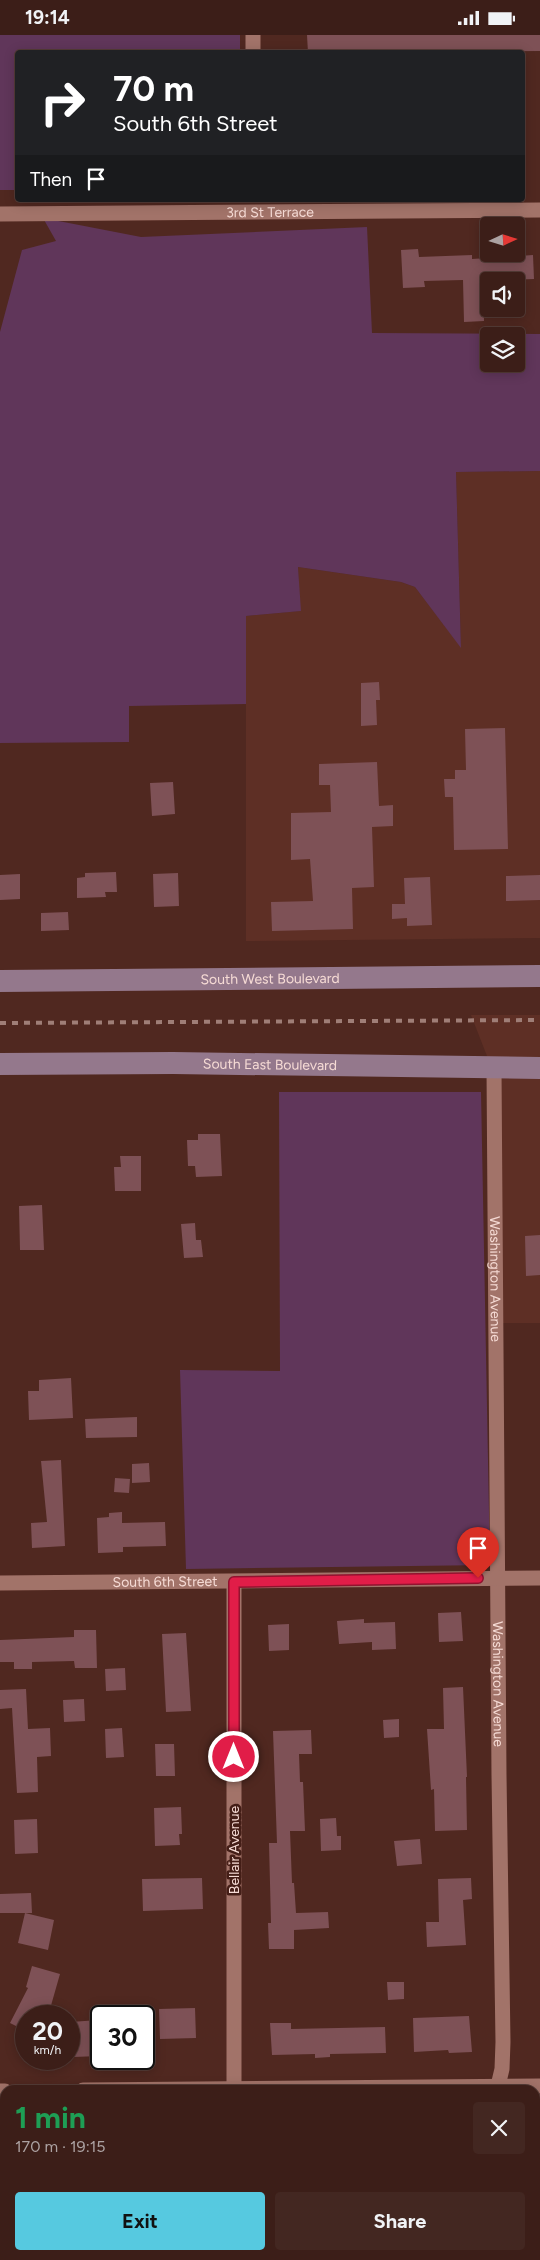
<!DOCTYPE html>
<html lang="en">
<head>
<meta charset="utf-8">
<style>
  body { margin:0; font-family:Figtree,sans-serif; background:#432721; color:#f1f3f6; height:100vh; display:flex; flex-direction:column; font-size:19px; white-space:nowrap }
  * { box-sizing:border-box; margin:0 }
  p { font-size:16px; color:#aca2a2 }
  .icon { flex:none; width:28px; height:28px; fill:none; stroke:currentColor; stroke-width:2; stroke-linecap:round; stroke-linejoin:round }
  .map { position:relative; flex:1; overflow:hidden }
  .side { position:absolute; left:0px; top:2050px; width:540px; height:175px; display:flex; flex-direction:column; background:#3c1e18; border-radius:15px 15px 0 0; box-shadow:0 2px 12px #0003,0 0 0 1px #553c37 }
  .side>* { flex:none }
  .guide { position:absolute; left:15px; top:15px; width:510px; height:152px; border-radius:5px; box-shadow:0 2px 12px #0003,0 0 0 1px #553c37; background:#202124; color:#fff; overflow:hidden }
  .needle { width:32px; rotate:86deg }
  .controls { position:absolute; left:480px; top:182px; display:grid; gap:10px }
  .controls a { display:grid; place-items:center; width:45px; height:45px; border-radius:5px; background:#3c1e18; box-shadow:0 2px 12px #0003,0 0 0 1px #553c37; font-size:25px }
  .speed { position:absolute; left:15px; top:1970px; display:flex; gap:10px; font-size:25px; font-weight:700; text-align:center }
  .speed>* { display:grid; place-content:center; width:65px; height:65px; border-radius:50%; background:#3c1e18; box-shadow:0 2px 12px #0003,0 0 0 1px #553c37; line-height:1 }
  .speed small { font-size:12px; font-weight:400 }
  .speed .limit { border:2px solid #111; border-radius:8px; background:#fff; color:#111 }
  .pin { position:absolute; display:grid; place-items:center; width:42px; height:42px; color:#fff; margin:-51px -21px; border-radius:50% 50% 50% 0; rotate:-45deg; box-shadow:0 0 5px #0007 }
  .pin .icon { rotate:45deg }
  .me { position:absolute; width:55px; margin:-28px; rotate:0deg; stroke-linejoin:round; filter:drop-shadow(0 0 4px #0008) }
  .turn { display:flex; align-items:center; gap:18px; height:105px; padding:0 15px; font-size:22px }
  .turn .icon { width:65px; height:65px; stroke-width:2.5 }
  .turn b { display:block; font-size:35px; line-height:42px }
  .then { display:flex; align-items:center; height:48px; padding:0 15px; background:#0003; gap:10px; font-size:19px }
  .round { display:grid; place-items:center; flex:none; width:52px; height:52px; border-radius:5px; background:#432721 }
  .overview { display:flex; align-items:center; justify-content:space-between; height:85px; padding:0 15px }
  h1 { font-size:30px; font-weight:700; line-height:38px; color:#1e9e55 }
  .primary-button { display:flex; gap:10px; margin-top:auto; padding:10px 15px }
  .primary-button a { flex:1; height:58px; border-radius:5px; background:#56c9e0; color:#111; font-size:20px; font-weight:700; line-height:58px; text-align:center }
  .primary-button a+a { background:#432721; color:#f1f3f6 }
  .status { display:flex; justify-content:space-between; align-items:center; height:35px; padding:0 25px; background:#3c1e18; direction:ltr }
  .status svg { height:14px; fill:currentColor }
  .map>svg:first-child { display:block }
</style>
</head>
<body>
<div class="status"><b>19:14</b><svg viewBox="0 0 49 12"><path d="M0 12V9h3v3zM5 12V6h3v6zM10 12V3h3v9zM15 12V0h3v12zM26 1h20v11H26zM47 4h2v5h-2z"/></svg></div>
<div class="map">
<svg width="540" height="2225" viewBox="0 0 540 2225">
  <rect width="100%" height="100%" fill="#502820"/>
  <path fill="#5e2f25" d="M540,436V903L246,906V581L300,576L298,532L401,547L415,552L461,612L456,437Z
    M471,980H540V1288H495L494,1039Z"/>
  <path fill="#60365a" fill-rule="evenodd" d="M0,0H240V17L18,18L17,155H0Z
    M43,183L141,202L367,192L372,298L540,299V436L456,437L461,613L415,552L401,547L298,532L301,576L246,581V669L129,671V707L0,708V297L22,215L56,206ZM489,301H516V329H489Z
    M279,1057H481L490,1530L186,1534L180,1335L280,1336Z"/>
  <path fill="#7e5156" d="M307,0H540V16L308,18Z
    M418,214L419,222L472,220V224L533,220L534,244L483,246L484,286L464,287L463,245L424,246L425,252L403,253L401,215Z
    M379,647L380,665H376L377,690L361,691V648Z
    M505,693L508,814L454,815L453,762H445L444,744H455V735H466L465,694Z
    M377,727L379,771L393,770V791L372,792L374,852L352,853L353,894L272,896L271,867L313,866L310,824L291,825V778L331,777L330,750H319V729Z
    M173,747L175,779L152,781L150,748Z
    M116,837L117,857H105L106,862L77,863V843L85,842V838Z
    M178,838L179,871L154,872L153,839Z
    M20,839V864L0,865V840Z
    M540,840V865L506,866V841Z
    M430,842L432,890L407,891V883L392,884V869H405L404,843Z
    M68,877L69,895L41,896V878Z
    M198,1099H220L222,1141L196,1142L195,1131H188L187,1105H198Z
    M120,1121H141V1156H115L114,1132H121Z
    M42,1170L44,1215H20L19,1171Z
    M195,1188L196,1205H201L203,1222L184,1223L181,1189Z
    M540,1200V1240L526,1241L525,1201Z
    M71,1343L73,1383L29,1385L28,1356H39V1345Z
    M137,1382V1402L86,1403L85,1384Z
    M61,1425L65,1511L32,1513L31,1488L47,1487L41,1426Z
    M149,1428L150,1447L132,1448V1429Z
    M115,1443L130,1444L129,1458L114,1457Z
    M122,1477V1488L165,1487L166,1511L123,1512V1517L98,1518L97,1483L109,1482V1478Z
    M461,1577L463,1606L439,1607L438,1578Z
    M364,1584V1588L395,1587L396,1614L372,1615V1607L339,1609L337,1586Z
    M289,1589V1615L269,1616L268,1590Z
    M74,1595H96L97,1633H75L74,1626L32,1627V1634H14V1627H0V1605L74,1602Z
    M186,1598L191,1676L166,1677L162,1599Z
    M125,1633L126,1655L106,1656L105,1634Z
    M463,1652L467,1742H466L467,1795L435,1796L434,1754L431,1755L427,1694H444L443,1653Z
    M26,1654L28,1694L50,1693L51,1721L37,1722L38,1757L17,1758L12,1673L0,1674V1655Z
    M84,1664L85,1686L64,1687L63,1665Z
    M399,1684V1702L384,1703L383,1685Z
    M122,1693L124,1722L106,1723L105,1694Z
    M311,1695L312,1719H299L300,1747H303L305,1796H290L292,1848H294L296,1878L328,1877L329,1893L294,1895V1914H269L268,1888H271L269,1808H277L273,1696Z
    M155,1709H174L175,1741H156Z
    M181,1772L182,1799H179L180,1810L155,1811L154,1773Z
    M336,1783L337,1801H341V1815L321,1816L320,1784Z
    M37,1784L38,1818L15,1819L14,1785Z
    M420,1804L422,1829L397,1831L394,1806Z
    M202,1843L203,1874L143,1876L142,1844Z
    M471,1843L472,1864L463,1865L466,1910L427,1912L426,1887H439L438,1844Z
    M31,1858L32,1878H0V1859Z
    M25,1878L54,1885L48,1915L18,1908Z
    M32,1931L60,1939L48,1981H26V1996L10,1988L28,1953L26,1952Z
    M387,1947H404V1964L388,1965Z
    M195,1973L196,2003L160,2004L159,1974Z
    M469,1981L472,2017L449,2018L448,2015L414,2017L413,1983Z
    M98,1985L100,2021L73,2022L71,1987Z
    M270,1988H291V1994L385,1992L386,2018L330,2019V2022L315,2023V2019L272,2020Z"/>
  <g fill="none" stroke-linecap="round" stroke-linejoin="round">
    <g stroke="#a27369" stroke-width="15">
      <path d="M253,0V18"/>
      <path id="s1" d="M0,179L540,175"/>
      <path id="s2" d="M494,1033L499,1740L503,2007L502,2034L497,2055"/>
      <path d="M234,1547V2053"/>
      <path id="s3" d="M0,1548L540,1543"/>
      <path d="M83,2055L540,2051"/>
      <path d="M0,2056H5"/>
      <path d="M129,2220V2225"/>
      <path d="M492,2220V2225"/>
    </g>
    <g stroke="#94788c" stroke-width="22">
      <path id="s4" d="M0,946L540,941"/>
      <path id="s5" d="M0,1029L173,1028L540,1033"/>
    </g>
    <path stroke="#9f7e77" stroke-width="4" stroke-dasharray="6 6" stroke-linecap="butt" d="M0,988L540,985"/>
  </g>
  <g fill="none" stroke-linecap="round" stroke-linejoin="round">
    <g stroke="#92132f" stroke-width="12">
      <path id="route" d="M234,1722V1547L478,1543"/>
    </g>
    <use href="#route" stroke="#e11d48" stroke-width="9"/>
  </g>
  <g text-anchor="middle" dominant-baseline="central" stroke-width="5" stroke-linejoin="round" paint-order="stroke">
    <g font-size="14" fill="#f6dbd5" stroke="#441e17">
      <text stroke="none"><textPath href="#s1" startOffset="270">3rd St Terrace</textPath></text>
      <text stroke="none"><textPath href="#s4" startOffset="270">South West Boulevard</textPath></text>
      <text stroke="none"><textPath href="#s5" startOffset="270">South East Boulevard</textPath></text>
      <text stroke="none"><textPath href="#s2" startOffset="211">Washington Avenue</textPath></text>
      <text stroke="none"><textPath href="#s3" startOffset="165">South 6th Street</textPath></text>
      <text stroke="none"><textPath href="#s2" startOffset="616">Washington Avenue</textPath></text>
      <text transform="translate(234 1815) rotate(-90)">Bellair Avenue</text>
    </g>
  </g>
</svg>
<div class="controls">
<a><svg class="needle" viewBox="-14 -14 28 28"><path d="M0-13l5 13h-10z" fill="#e53935"/><path d="M0 13l5-13h-10z" fill="#aca2a2"/></svg></a>
<a><svg class="icon" aria-label="sound" viewBox="0 0 24 24"><path d="M4 9h4l5-4v14l-5-4H4zM17 9q2 3 0 6"/></svg></a>
<a><svg class="icon" aria-label="layers" viewBox="0 0 24 24"><path d="M12 4l9 5-9 5-9-5zM3 14l9 5 9-5"/></svg></a>
</div>
<div class="speed"><div>20<small>km/h</small></div><div class="limit">30</div></div>
<div class="pin" style="left:478px;top:1543px;background:#d93025"><svg class="icon" aria-label="arrive" viewBox="0 0 24 24"><path d="M6 21V4h12l-3 4 3 4H6"/></svg></div>
<svg class="me" style="left:234px;top:1722px" viewBox="-20 -20 40 40"><circle r="17" fill="#e11d48" stroke="#fff" stroke-width="3"/><path d="M0-11L8 9 0 5-8 9z" fill="#fff"/></svg>
<div class="guide">
<div class="turn"><svg class="icon" aria-label="right" viewBox="0 0 24 24"><path d="M7 20v-9h11M14 6l5 5-5 5"/></svg><div><b>70 m</b>South 6th Street</div></div>
<div class="then">Then<svg class="icon" aria-label="arrive" viewBox="0 0 24 24"><path d="M6 21V4h12l-3 4 3 4H6"/></svg></div>
</div>
<section class="side">
<div class="overview"><div><h1>1 min</h1><p>170 m · 19:15</p></div><a class="round"><svg class="icon" aria-label="close" viewBox="0 0 24 24"><path d="M6 6l12 12M18 6L6 18"/></svg></a></div>
<div class="primary-button"><a>Exit</a><a>Share</a></div>
</section>
</div>
</body>
</html>
